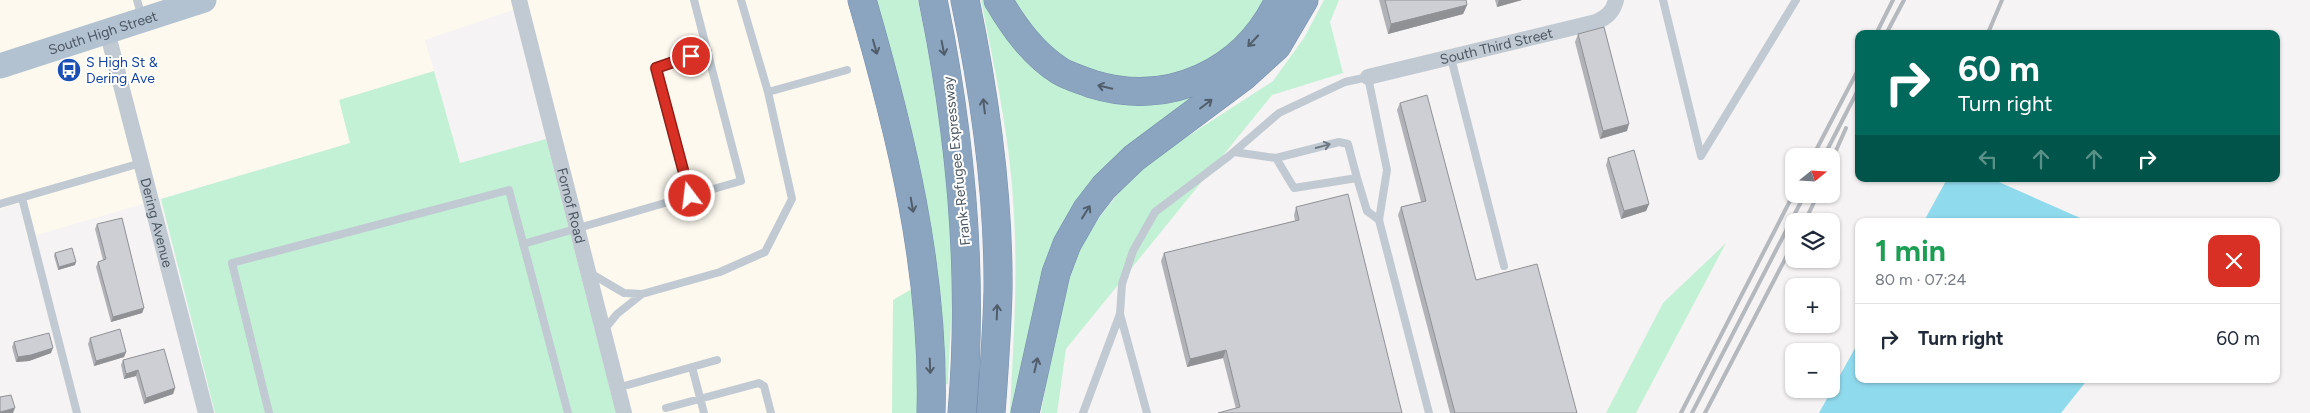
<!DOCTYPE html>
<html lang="en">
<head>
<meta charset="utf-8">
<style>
  body { margin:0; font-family:Figtree,sans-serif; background:#f2f2f3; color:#1f2937; height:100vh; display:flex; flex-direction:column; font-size:19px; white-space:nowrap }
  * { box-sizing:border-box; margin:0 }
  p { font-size:16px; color:#747a83 }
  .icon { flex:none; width:28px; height:28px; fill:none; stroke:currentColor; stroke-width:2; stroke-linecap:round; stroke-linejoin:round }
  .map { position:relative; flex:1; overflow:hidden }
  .drawer { position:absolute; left:1855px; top:218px; width:425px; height:165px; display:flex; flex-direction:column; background:#fff; border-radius:10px; box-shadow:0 1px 4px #0004 }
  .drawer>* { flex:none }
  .banner { position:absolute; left:1855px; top:30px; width:425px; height:152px; border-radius:10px; box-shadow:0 1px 4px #0004; background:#00695c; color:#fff; overflow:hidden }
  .needle { width:32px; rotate:72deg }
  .fabs { position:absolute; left:1785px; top:148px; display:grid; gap:10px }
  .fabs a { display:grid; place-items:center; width:55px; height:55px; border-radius:10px; background:#fff; box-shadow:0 1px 4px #0004; font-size:25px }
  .pin { position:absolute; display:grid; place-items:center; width:42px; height:42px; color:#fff; margin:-21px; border:2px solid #fff; border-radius:50%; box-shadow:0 1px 5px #0007 }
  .me { position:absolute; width:55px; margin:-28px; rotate:345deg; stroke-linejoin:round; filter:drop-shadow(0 0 4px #0008) }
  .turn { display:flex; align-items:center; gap:18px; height:105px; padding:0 20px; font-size:22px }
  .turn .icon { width:65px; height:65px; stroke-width:2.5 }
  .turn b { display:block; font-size:35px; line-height:42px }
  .lanes { display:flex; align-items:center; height:48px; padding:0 20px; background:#0003; justify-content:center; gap:25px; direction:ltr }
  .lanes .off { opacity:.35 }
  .round { display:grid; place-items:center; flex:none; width:52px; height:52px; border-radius:10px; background:#f2f2f3 }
  .overview { display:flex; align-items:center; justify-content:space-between; height:85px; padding:0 20px }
  h1 { font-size:30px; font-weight:700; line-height:38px; color:#1e9e55 }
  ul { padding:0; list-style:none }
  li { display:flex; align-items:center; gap:15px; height:70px; padding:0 20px; border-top:1px solid #e0e1e3 }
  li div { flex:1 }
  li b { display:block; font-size:19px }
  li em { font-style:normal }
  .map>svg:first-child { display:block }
</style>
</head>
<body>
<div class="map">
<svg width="2310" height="413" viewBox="0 0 2310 413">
  <rect width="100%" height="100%" fill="#f5f3f3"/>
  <path fill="#fdf9ef" d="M0,0H853L884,119L915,287L893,300L892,413H616L546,139L516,9L425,40L434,71L340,100L350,143L27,238L19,203L0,209Z"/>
  <path fill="#c3f1d5" d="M872,0H918C937,90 951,189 952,282C952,316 949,350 948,384L940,385Z
    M981,0H989L1071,85L1208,86L1109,164L1019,413H1010C1013,347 1018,281 1014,215C1011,142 995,71 981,0Z
    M1013,0H1267L1243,39L1187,74L1122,82L1080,68L1048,47L1023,20Z
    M1324,0H1339L1330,22L1343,73L1272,95L1066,349L1057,413H1041L1063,287L1087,233L1137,169L1273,81L1304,38Z
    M434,71L460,163L546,139L616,413H215L161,199L350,143L339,100Z
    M1726,243L1636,413H1606L1663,303Z
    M915,287L925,413H892L893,300Z"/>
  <path fill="#90daee" d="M1947,179H1992L2087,221H1924Z
    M1859,341V379H2088L2061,413H1819Z"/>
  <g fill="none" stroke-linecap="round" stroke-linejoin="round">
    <g stroke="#7690ad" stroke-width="29">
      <path id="motorway" d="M862,0C901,134 935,272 931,413
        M933,0C961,136 974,274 962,413
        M965,0C985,96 999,193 998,291C997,332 994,372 991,413
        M998,0C1014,27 1033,54 1060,71C1070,77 1082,80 1092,84C1169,108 1245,72 1279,0
        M1025,413L1056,273L1067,244L1087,209L1104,187L1134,158L1244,76L1277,46L1304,0"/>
    </g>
    <path stroke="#c1cad2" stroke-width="8" d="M137,0L142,17
      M1663,0L1701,156L1796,0
      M1451,58L1504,266
      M768,92L847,70
      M1234,152L1276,158L1339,142L1348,144L1357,178L1294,188L1276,158
      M1357,178L1367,211L1379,220
      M690,196L656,68L708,51
      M22,198L77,413
      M0,204L141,163
      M523,244L741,181L694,0
      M590,273L624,293L642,294L720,272L765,252L792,199L768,92L741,0
      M604,330L617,314L642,294
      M692,367L717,360
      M617,388L692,367L704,413
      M666,408L759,383L764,386L771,413
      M269,413L232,263L509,190L568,413
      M1083,413L1120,314
      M1147,413L1120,314L1122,284L1133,251L1155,212L1229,156L1279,113L1345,82L1368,77L1387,170L1379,220L1429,413"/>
    <g stroke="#c1cad2" stroke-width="16">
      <path id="s1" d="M519,0L624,413"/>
      <path id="s2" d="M107,31L206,413"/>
      <path id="s3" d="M1368,77L1596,22C1607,17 1613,12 1616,0"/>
    </g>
    <path stroke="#b3c2d1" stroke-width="25" id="s4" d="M0,66L204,0"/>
    <use href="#motorway" stroke="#8ba5c1" stroke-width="28"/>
    <path stroke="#b5b8bd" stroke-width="4" d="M1988,33L2002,0
      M1876,34L1893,0
      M1886,34L1904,0
      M1813,156L1859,68
      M1824,156L1859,88
      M1831,162L1846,128
      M1805,221L1818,194
      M1681,413L1794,193
      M1692,413L1805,194
      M1705,413L1794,242"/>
  </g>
  <path fill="#b0b2b7" d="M1379,0H1466L1467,5L1463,14L1388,34Z
    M1495,0H1522L1497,7Z
    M1578,34L1627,131L1600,139L1575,42Z
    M1400,103L1476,280L1577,413H1450L1398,215L1401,207L1421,202L1397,110Z
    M1608,158L1649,204L1646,211L1621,219L1606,165Z
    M1296,207L1402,413L1236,409L1223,358L1187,367L1161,261L1164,253L1295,221L1294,215Z
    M97,224L144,308L142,313L111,322L96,267L98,262L103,260L95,229Z
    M55,253L75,265L58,270L54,256Z
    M90,338L126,352L124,357L94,366L88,344Z
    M14,342L51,353L29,361L16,362L12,347Z
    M123,360L175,388L173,394L144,404L136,376L124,379L121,365Z"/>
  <path fill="#909195" d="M1499,0H1522L1497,7Z
    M1467,5L1463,14L1388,34L1391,24Z
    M1629,124L1627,131L1600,139L1603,131Z
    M1649,204L1646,211L1621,219L1624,211Z
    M76,262L75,265L58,270L59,267Z
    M144,308L142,313L111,322L113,317Z
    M53,348L51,353L29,361L16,362L18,357Z
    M1226,350L1223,358L1187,367L1190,359Z
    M126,352L124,357L94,366L96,361Z
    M138,370L136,376L124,379L126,374Z
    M175,388L173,394L144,404L146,398Z
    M15,408L13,413H0V412Z"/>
  <path fill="#cdcfd5" stroke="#909195" d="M1385,0H1466L1467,5L1391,24Z
    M1604,27L1629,124L1603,131L1578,34Z
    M1427,95L1476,280L1537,264L1577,413H1455L1401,207L1426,201L1400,103Z
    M1634,150L1649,204L1624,211L1608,158Z
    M1348,194L1402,413H1218L1240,407L1226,350L1190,359L1164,253L1299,220L1296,207Z
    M122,218L144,308L113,317L98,262L106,259L97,224Z
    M72,248L76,262L59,267L55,253Z
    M120,329L126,352L96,361L90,338Z
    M49,333L53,348L31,355L18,357L14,342Z
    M164,349L175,388L146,398L138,370L126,374L123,360Z
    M11,395L15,408L0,412V397Z"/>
  <defs><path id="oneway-shaft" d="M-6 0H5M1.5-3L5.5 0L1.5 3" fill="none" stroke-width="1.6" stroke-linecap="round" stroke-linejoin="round" transform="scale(1.25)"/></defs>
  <g stroke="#505e6b">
    <use href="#oneway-shaft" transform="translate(1253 41) rotate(133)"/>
    <use href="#oneway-shaft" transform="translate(875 47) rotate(74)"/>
    <use href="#oneway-shaft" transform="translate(943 48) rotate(79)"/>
    <use href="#oneway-shaft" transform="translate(1105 87) rotate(-167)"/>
    <use href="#oneway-shaft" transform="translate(1206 104) rotate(-37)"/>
    <use href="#oneway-shaft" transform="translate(984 106) rotate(-97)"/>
    <use href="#oneway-shaft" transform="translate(912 205) rotate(80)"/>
    <use href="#oneway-shaft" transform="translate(1086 212) rotate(-58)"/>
    <use href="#oneway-shaft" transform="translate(997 312) rotate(-88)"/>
    <use href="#oneway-shaft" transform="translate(1036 365) rotate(-77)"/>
    <use href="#oneway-shaft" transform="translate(930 366) rotate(88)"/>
  </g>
  <use stroke="#6e7983" href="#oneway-shaft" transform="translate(1323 146) rotate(-15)"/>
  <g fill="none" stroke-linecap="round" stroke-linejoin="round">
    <g stroke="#8d1f18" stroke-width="12">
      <path id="route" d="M690,196L656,68L691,56"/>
    </g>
    <use href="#route" stroke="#d93025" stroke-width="9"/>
  </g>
  <defs>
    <g id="bus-disc" transform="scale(1.25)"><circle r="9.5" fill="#1a4fb4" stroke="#fff"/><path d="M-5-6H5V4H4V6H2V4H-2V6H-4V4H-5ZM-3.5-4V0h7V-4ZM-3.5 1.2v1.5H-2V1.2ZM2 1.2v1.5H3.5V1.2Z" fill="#fff"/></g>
  </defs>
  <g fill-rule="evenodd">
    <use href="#bus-disc" x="69" y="70"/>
  </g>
  <g text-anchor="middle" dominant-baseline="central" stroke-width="4" stroke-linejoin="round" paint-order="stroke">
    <g font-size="14" fill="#4a5661" stroke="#fff">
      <text stroke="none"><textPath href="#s4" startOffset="108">South High Street</textPath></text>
      <text stroke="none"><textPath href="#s3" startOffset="132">South Third Street</textPath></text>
      <text transform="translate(957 161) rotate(-96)">Frank-Refugee Expressway</text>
      <text stroke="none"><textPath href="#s1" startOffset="212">Fornof Road</textPath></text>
      <text stroke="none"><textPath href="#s2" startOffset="198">Dering Avenue</textPath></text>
    </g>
    <g font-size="14" fill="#164399" stroke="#fff" text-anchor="start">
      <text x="86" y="62">S High St &amp;<tspan x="86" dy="16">Dering Ave</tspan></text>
    </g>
  </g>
</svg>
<div class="fabs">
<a><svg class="needle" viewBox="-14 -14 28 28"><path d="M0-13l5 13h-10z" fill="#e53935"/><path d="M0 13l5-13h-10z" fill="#747a83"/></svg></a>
<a><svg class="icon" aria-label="layers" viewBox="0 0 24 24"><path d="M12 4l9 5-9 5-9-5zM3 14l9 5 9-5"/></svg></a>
<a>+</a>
<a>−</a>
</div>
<div class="pin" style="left:691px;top:56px;background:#d93025"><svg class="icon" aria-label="arrive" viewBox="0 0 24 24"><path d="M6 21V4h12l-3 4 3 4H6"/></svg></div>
<svg class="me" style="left:690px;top:196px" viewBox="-20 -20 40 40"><circle r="17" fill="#d93025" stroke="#fff" stroke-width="3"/><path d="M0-11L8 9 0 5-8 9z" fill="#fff"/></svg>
<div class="banner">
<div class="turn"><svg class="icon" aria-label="right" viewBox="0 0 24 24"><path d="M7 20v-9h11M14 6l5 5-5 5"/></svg><div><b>60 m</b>Turn right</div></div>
<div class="lanes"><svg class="icon off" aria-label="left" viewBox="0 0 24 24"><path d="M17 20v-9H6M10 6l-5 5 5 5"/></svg><svg class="icon off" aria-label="ahead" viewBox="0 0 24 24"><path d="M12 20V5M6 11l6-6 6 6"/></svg><svg class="icon off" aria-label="ahead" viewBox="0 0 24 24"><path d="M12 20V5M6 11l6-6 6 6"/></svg><svg class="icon" aria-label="right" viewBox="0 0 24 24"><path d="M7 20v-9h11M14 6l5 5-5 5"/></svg></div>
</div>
<section class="drawer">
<div class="overview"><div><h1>1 min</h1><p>80 m · 07:24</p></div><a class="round" style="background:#d93025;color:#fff"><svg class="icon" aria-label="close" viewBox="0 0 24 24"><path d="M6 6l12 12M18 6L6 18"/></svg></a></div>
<ul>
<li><svg class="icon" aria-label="right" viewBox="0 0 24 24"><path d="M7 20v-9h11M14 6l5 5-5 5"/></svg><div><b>Turn right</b></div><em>60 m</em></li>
</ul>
</section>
</div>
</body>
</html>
